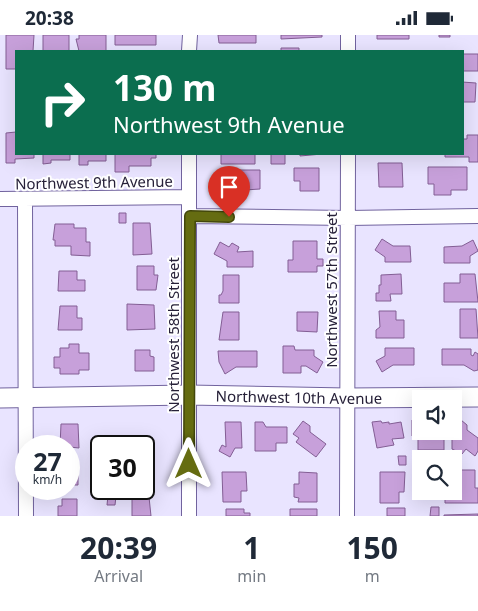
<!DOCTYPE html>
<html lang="en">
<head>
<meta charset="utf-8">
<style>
  body { margin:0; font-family:"Noto Sans",sans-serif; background:#f6f6f7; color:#1f2937; height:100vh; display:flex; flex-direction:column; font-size:19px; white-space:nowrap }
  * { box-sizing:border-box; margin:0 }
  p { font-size:16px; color:#747a83 }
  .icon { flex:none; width:28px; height:28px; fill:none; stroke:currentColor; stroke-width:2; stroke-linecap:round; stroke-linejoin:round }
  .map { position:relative; height:481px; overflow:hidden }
  .details { display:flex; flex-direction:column; background:#fff; flex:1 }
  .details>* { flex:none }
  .top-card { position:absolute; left:15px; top:15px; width:449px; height:105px; border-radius:0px; box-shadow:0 5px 20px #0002; background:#0b6e4f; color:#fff; overflow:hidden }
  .buttons { position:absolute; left:412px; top:355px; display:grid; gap:10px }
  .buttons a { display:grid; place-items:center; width:50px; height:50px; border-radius:0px; background:#fff; box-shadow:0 5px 20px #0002; font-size:25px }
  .speed { position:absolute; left:15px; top:400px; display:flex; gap:10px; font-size:25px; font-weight:700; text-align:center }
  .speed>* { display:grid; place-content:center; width:65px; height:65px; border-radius:50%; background:#fff; box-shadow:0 5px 20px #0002; line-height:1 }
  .speed small { font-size:12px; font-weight:400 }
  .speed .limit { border:2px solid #111; border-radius:8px; background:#fff; color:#111 }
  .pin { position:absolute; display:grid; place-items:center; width:42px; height:42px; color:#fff; margin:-51px -21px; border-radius:50% 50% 50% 0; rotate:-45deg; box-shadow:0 0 5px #0007 }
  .pin .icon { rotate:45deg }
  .me { position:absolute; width:55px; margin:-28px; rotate:0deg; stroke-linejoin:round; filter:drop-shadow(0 0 4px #0008) }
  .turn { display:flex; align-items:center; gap:18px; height:105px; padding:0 15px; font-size:22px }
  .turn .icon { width:65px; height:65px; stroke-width:2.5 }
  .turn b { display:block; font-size:35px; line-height:42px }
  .eta { display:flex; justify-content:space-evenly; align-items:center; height:85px; text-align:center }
  .eta b { font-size:30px; font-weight:700; line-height:35px }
  .status { display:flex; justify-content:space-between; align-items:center; height:35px; padding:0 25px; background:#fff; direction:ltr }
  .status svg { height:14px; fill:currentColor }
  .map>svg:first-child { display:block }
</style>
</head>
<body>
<div class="status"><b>20:38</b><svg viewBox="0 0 49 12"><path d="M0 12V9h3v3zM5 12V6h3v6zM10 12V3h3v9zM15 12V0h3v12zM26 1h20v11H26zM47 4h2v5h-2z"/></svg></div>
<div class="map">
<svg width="478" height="481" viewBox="0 0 478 481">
  <rect width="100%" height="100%" fill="#e9e4ff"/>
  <path fill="#c7a0da" stroke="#835e94" d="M6,0H34L33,16H16V34H6Z
    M43,0H69V16H43Z
    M79,0H106V16H79L76,4H79Z
    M115,0H156V10H115Z
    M218,0H256V8H219Z
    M281,0H322V2L281,4Z
    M377,0H409V4H377Z
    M439,0H450V2H439Z
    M281,13H299V16H318H281Z
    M462,19H478V36H462Z
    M462,47L476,48L475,67H462Z
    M16,97V119H34V123L15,124V128H6V98Z
    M467,100H478V127H469V122H445V119H462V104H467Z
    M43,119H70V125H51V128L43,129Z
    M79,119H106V126H88V130H79Z
    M115,119H156V123H151V131H129V137H115Z
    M221,119H255V129H221Z
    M271,119H285V129H271Z
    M300,119H322L300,121Z
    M378,128H402L403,152H379Z
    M428,132H467V155H451V160H434V149H428Z
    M294,133H319V156H300V146H294Z
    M218,135H260V154L245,155V159H235V155H218Z
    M119,178H126V188H119Z
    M133,188H150L152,219L133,220Z
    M55,189H74V193H86V207H90V221L71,220V211H55V205H53Z
    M382,204L393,211H410L411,227H385V222L375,215Z
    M473,205L478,216L470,221V228H444V212L462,211Z
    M293,206H317V224H323V231H317V237H288V225H293Z
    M220,207L229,212L232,208L239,212L237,217L253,216V232H227V226L214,219Z
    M137,231H154V240H158L156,255H137Z
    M59,236H77V245H85V256H58Z
    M401,239L402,259H390L391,266H376V258H379V250H381V240Z
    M460,239H475L478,267H444V248H460Z
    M223,240H239V268H219V260H221L223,256Z
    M127,269L154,270L155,294L127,295Z
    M60,271H77V283H82V295H58Z
    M460,274H476L478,303H460Z
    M379,276H396V285H404V303H376V295L380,292Z
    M223,277H239V305H219Z
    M297,277H318L317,297L297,296Z
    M69,309H79V318H89V335H79V339H60V333H54V322H60V313H69Z
    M283,311H294L295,315H314V321L323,327L317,338L306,331H301V338H283Z
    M385,313H414V330H393L382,337L376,326L385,321Z
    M442,314H471V320L473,321L475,317L478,319V335L474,336L464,330H442Z
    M135,315H150V321L154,322V336H135Z
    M218,316H257V332H236L225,339L219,327Z
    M412,385H420L421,396H444V415H418V401H412Z
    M461,385L467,390V395L478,403V416L475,421L466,414L462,419L452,414V397Z
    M303,386L310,391V397L326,409L316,422L296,407L299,403L293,399Z
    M381,386L382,388L389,387V389L401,387L404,403L392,404L394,410L377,413L372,387Z
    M225,387H241L242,413H235L230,422L219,416L222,410L226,412Z
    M255,387H263L266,392H287V408H276V416H255Z
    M61,389H78L79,413L60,411Z
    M398,421H406V430H399Z
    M144,427H147V436H152V448H149V451H144Z
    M69,429H78V450H69Z
    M418,434H421V441H418Z
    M454,435H475V453H478V468H445V456H454Z
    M222,437H246L247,456H241V467H223Z
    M299,437L317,438V467H298L299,463L294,462V449H299Z
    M380,437H405L404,457H399V468H380Z
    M108,460L116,461L115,470H107Z
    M132,462H149L151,481H132Z
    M62,464H77V481H58V471H62Z
    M431,472H439V481H430Z
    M387,473H405V481H387Z
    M226,474H244V478H250V481H226Z
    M290,474H317V481H290Z
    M478,479V481H444V480Z"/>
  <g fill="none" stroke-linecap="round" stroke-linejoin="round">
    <g stroke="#71639e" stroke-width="16">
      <path id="street" d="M348,0V16
        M189,16L190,0
        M189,119V481
        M0,164L189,162
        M25,164L26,481
        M190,181L348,183L478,181
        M347,481L348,119"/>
    </g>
    <g stroke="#71639e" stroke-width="21">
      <g id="secondary">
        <path id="s1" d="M0,363L189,360L347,363L478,362"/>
      </g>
    </g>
    <use href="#street" stroke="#fff" stroke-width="14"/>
    <use href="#secondary" stroke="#fff" stroke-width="19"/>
  </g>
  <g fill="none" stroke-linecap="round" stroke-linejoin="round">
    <g stroke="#42460b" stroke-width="12">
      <path id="route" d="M189,429L190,181L229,182"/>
    </g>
    <use href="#route" stroke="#656c11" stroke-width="9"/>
  </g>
  <g text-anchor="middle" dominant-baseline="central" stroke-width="4" stroke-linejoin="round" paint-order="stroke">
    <g font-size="15" fill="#262038" stroke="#fff">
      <text transform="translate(94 147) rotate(-1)">Northwest 9th Avenue</text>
      <text transform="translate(331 255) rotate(-90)">Northwest 57th Street</text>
      <text transform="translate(173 300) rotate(-90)">Northwest 58th Street</text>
      <text stroke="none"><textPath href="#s1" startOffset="299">Northwest 10th Avenue</textPath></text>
    </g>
  </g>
</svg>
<div class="buttons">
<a><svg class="icon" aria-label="sound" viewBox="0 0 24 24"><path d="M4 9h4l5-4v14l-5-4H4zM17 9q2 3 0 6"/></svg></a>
<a><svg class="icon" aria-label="search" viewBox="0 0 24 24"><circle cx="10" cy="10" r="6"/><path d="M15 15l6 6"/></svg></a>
</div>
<div class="speed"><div>27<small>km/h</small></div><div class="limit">30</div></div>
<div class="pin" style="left:229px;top:182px;background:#d93025"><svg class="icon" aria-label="arrive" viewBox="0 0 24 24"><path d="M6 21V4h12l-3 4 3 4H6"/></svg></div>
<svg class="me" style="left:189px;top:429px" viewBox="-20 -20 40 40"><path d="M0-17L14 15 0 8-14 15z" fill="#656c11" stroke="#fff" stroke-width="4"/></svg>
<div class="top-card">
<div class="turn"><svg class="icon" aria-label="right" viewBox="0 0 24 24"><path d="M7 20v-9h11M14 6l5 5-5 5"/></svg><div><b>130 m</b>Northwest 9th Avenue</div></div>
</div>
</div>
<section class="details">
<div class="eta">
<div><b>20:39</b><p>Arrival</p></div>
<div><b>1</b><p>min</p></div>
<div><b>150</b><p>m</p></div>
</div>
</section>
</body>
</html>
